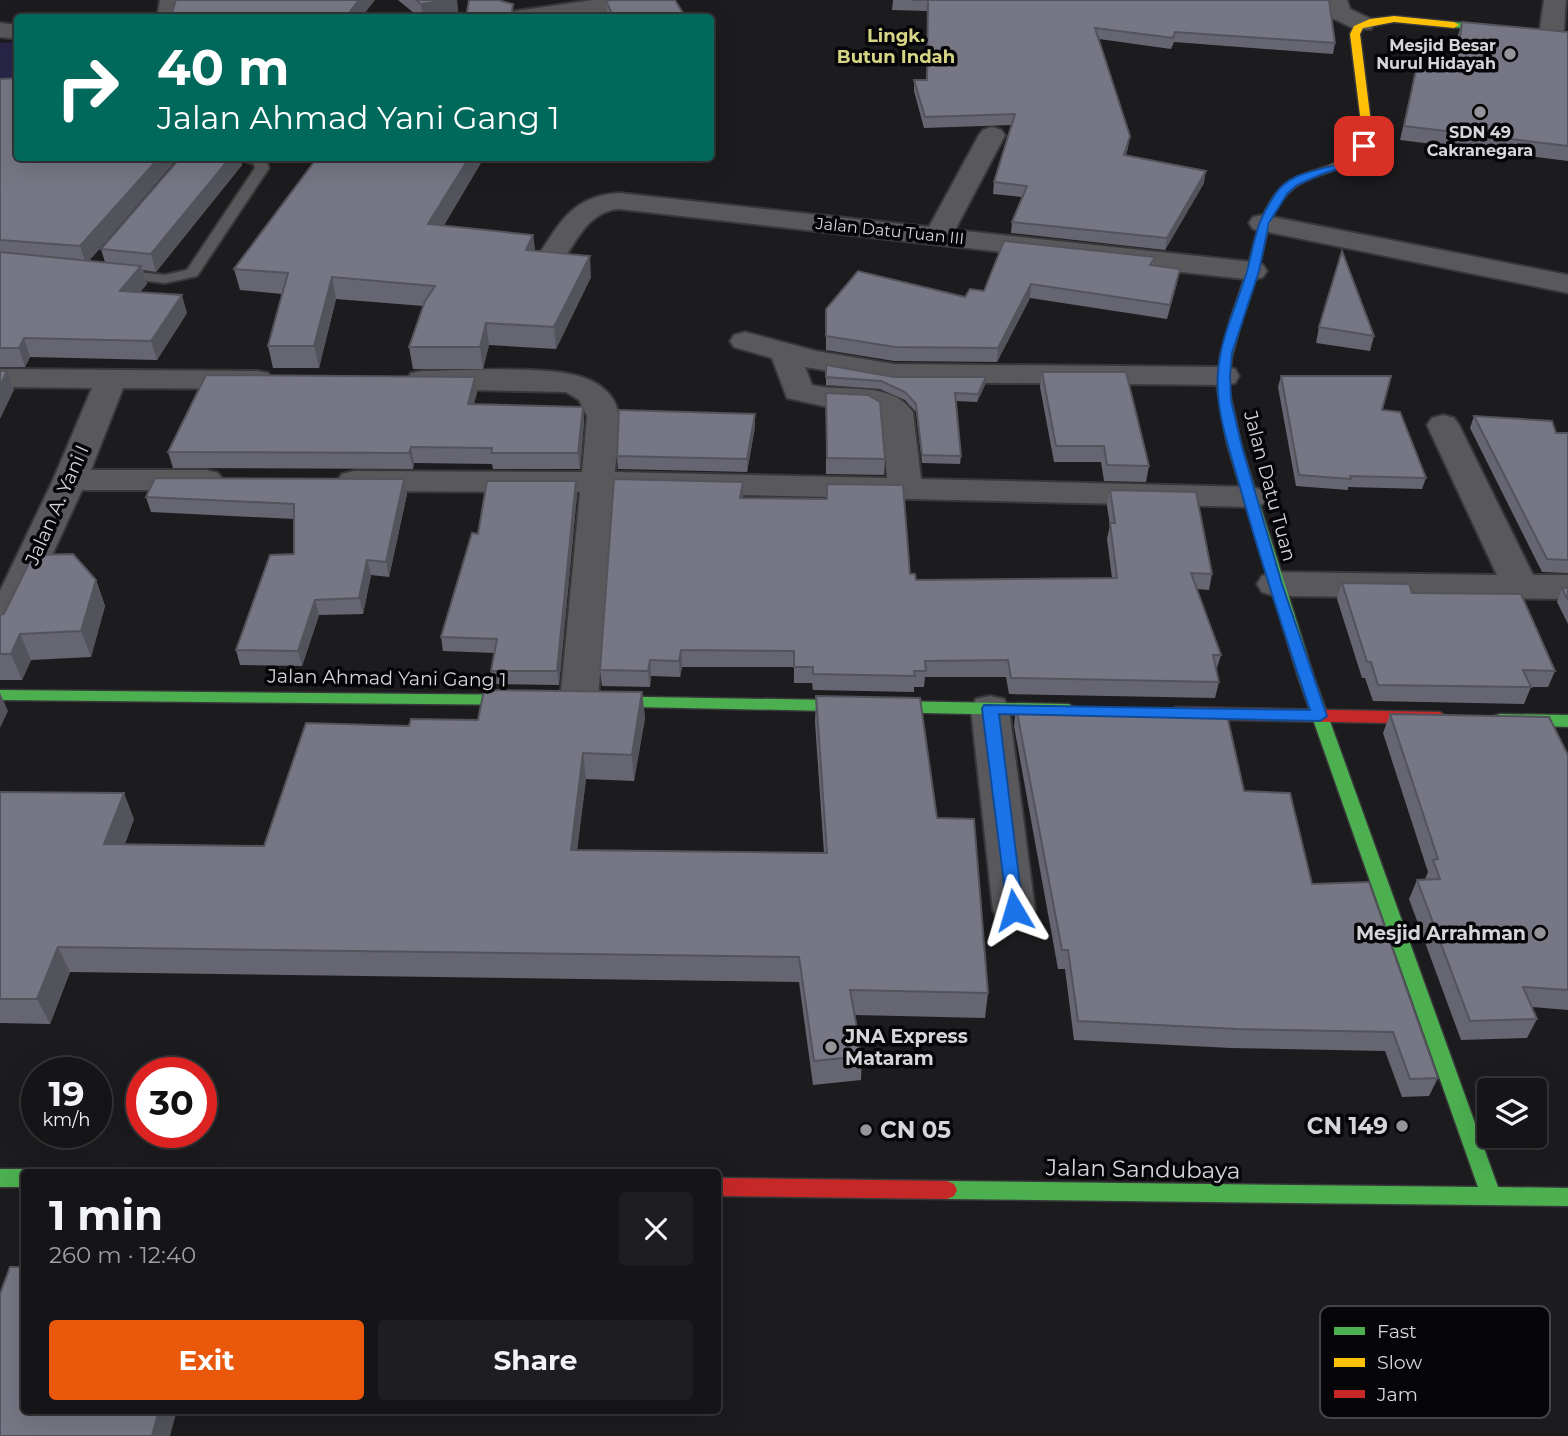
<!DOCTYPE html>
<html lang="en">
<head>
<meta charset="utf-8">
<style>
  body { margin:0; font-family:Montserrat,sans-serif; background:#1e1e20; color:#f1f3f6; height:100vh; display:flex; flex-direction:column; font-size:26px; white-space:nowrap }
  * { box-sizing:border-box; margin:0 }
  p { font-size:23px; color:#9d9fa1 }
  .icon { flex:none; width:38px; height:38px; fill:none; stroke:currentColor; stroke-width:2; stroke-linecap:round; stroke-linejoin:round }
  .map { position:relative; flex:1; overflow:hidden }
  .drawer { position:absolute; left:21px; top:1169px; width:700px; height:245px; display:flex; flex-direction:column; background:#151517; border-radius:7px; box-shadow:0 7px 28px #0002,0 0 0 2px #343436 }
  .drawer>* { flex:none }
  .guide { position:absolute; left:14px; top:14px; width:700px; height:147px; border-radius:7px; box-shadow:0 7px 28px #0002,0 0 0 2px #343436; background:#00695c; color:#fff; overflow:hidden }
  .tools { position:absolute; left:1477px; top:1078px; display:grid; gap:14px }
  .tools a { display:grid; place-items:center; width:70px; height:70px; border-radius:7px; background:#151517; box-shadow:0 7px 28px #0002,0 0 0 2px #343436; font-size:35px }
  .speed { position:absolute; left:21px; top:1057px; display:flex; gap:14px; font-size:35px; font-weight:700; text-align:center }
  .speed>* { display:grid; place-content:center; width:91px; height:91px; border-radius:50%; background:#151517; box-shadow:0 7px 28px #0002,0 0 0 2px #343436; line-height:1 }
  .speed small { font-size:18px; font-weight:400 }
  .speed .limit { border:10px solid #d22; background:#fff; color:#111 }
  .pin { position:absolute; display:grid; place-items:center; width:60px; height:60px; color:#fff; margin:-30px; border-radius:14px; box-shadow:0 4px 10px #0006 }
  .me { position:absolute; width:77px; margin:-38px; rotate:353deg; stroke-linejoin:round; filter:drop-shadow(0 0 5px #0008) }
  .turn { display:flex; align-items:center; gap:24px; height:147px; padding:0 28px; font-size:32px }
  .turn .icon { width:91px; height:91px; stroke-width:2.5 }
  .turn b { display:block; font-size:49px; line-height:60px }
  .round { display:grid; place-items:center; flex:none; width:74px; height:74px; border-radius:7px; background:#1e1e20 }
  .summary { display:flex; align-items:center; justify-content:space-between; height:119px; padding:0 28px }
  h1 { font-size:42px; font-weight:700; line-height:52px }
  .cta { display:flex; gap:14px; margin-top:auto; padding:14px 28px }
  .cta a { flex:1; height:80px; border-radius:7px; background:#ea580c; color:#fff; font-size:28px; font-weight:700; line-height:80px; text-align:center }
  .cta a+a { background:#1e1e20; color:#f1f3f6 }
  .map>svg:first-child { display:block }
</style>
</head>
<body>
<div class="map">
<svg width="1568" height="1436" viewBox="0 0 1568 1436">
  <rect width="100%" height="100%" fill="#1c1c1f"/>
  <path fill="#292547" d="M17,42V86L0,87V43Z"/>
  <g fill="none" stroke-linecap="round" stroke-linejoin="round">
    <g stroke="#38383a" stroke-width="4">
      <path id="lane" d="M237,158H265L269,168L197,276L165,283L115,277V271L120,270L165,275L187,270L255,168L254,164Z"/>
    </g>
    <g stroke="#38383a" stroke-width="4">
      <path id="street" d="M160,0H182L179,18H157Z
        M593,0H650L647,5L639,7L566,18H505L508,13L516,11Z
        M1325,0H1347L1350,9L1371,19L1374,24L1371,29H1355L1332,18Z
        M1544,0H1566L1564,29L1560,34H1544L1540,29Z
        M0,23L18,25V39L0,37Z
        M992,127L1001,130L1005,135L955,230L1253,262L1263,265L1267,271L1263,277L1253,280L619,209C589,211 577,240 562,262L552,264L542,262L538,256C561,221 573,196 619,193L929,227L979,135L983,130Z
        M1263,215L1568,275V293L1253,229L1249,223L1253,217Z
        M745,332L816,351L894,364L1224,367L1235,369L1239,376L1235,383L1224,385L894,382L805,367L812,385C844,393 891,380 913,412L921,479L1251,487L1263,490L1268,497L1263,504L1251,507L613,492L598,701L592,710L579,714L566,710L560,701L580,492L354,491L342,488L337,481L342,474L354,471L582,472L587,416L579,400L566,392L422,389L411,387L407,380L411,373L422,371C463,371 553,364 587,379C598,383 610,392 615,403C624,422 616,452 615,472L887,478L882,416L868,408L823,406L787,398L772,358L734,347L730,341L734,335Z
        M0,369L257,371L268,373L272,380L268,387L257,389L123,388L91,470H206L218,473L223,480L218,487L206,490H82L18,629L13,638L0,641V591L53,480L92,388L0,387Z
        M1443,415L1454,418L1459,425L1533,575H1568V599L1275,596L1262,592L1257,584L1262,576L1275,572L1497,575L1427,425L1432,418Z
        M990,696L1004,699L1009,709L1035,910L1029,922L1014,927L999,922L993,910L971,709L976,699Z"/>
    </g>
    <g stroke="#38383a" stroke-width="3">
      <path id="fast" d="M1454,22L1568,34V40L1451,27V23Z
        M1236,316L1242,320L1232,357L1229,388L1241,444L1314,677L1498,1187L1568,1188V1206L947,1199L940,1196L937,1190L940,1184L947,1181L1478,1187L1298,677L1227,444L1217,388L1220,357L1230,320Z
        M0,690L534,695L542,700L534,705L0,700Z
        M590,696L1069,704L1077,710L1069,716L590,706L582,701Z
        M1500,714L1568,715V727L1494,724L1492,720L1494,716Z
        M0,1169H24L31,1172H24V1187H0Z"/>
    </g>
    <g stroke="#38383a" stroke-width="3">
      <path id="slow" d="M1394,16L1454,22L1459,25L1454,28L1394,22L1363,28L1360,34L1372,131C1353,184 1314,163 1285,197C1268,215 1265,245 1259,268C1254,286 1248,303 1242,320L1236,324L1232,323L1230,320C1236,303 1242,286 1247,268C1255,243 1259,213 1277,192C1305,160 1345,179 1362,131L1350,34L1354,26L1370,19Z"/>
    </g>
    <g stroke="#38383a" stroke-width="3">
      <path id="jam" d="M1175,707L1440,712L1448,718L1440,724L1175,719L1167,713Z
        M718,1178L947,1181L954,1184L957,1190L954,1196L947,1199L718,1196Z"/>
    </g>
    <use href="#lane" fill="#59585b" fill-rule="evenodd"/>
    <use href="#street" fill="#59585b" fill-rule="evenodd"/>
    <use href="#fast" fill="#4caf50" fill-rule="evenodd"/>
    <use href="#slow" fill="#ffc107" fill-rule="evenodd"/>
    <use href="#jam" fill="#c62828" fill-rule="evenodd"/>
  </g>
  <path fill="#666572" fill-rule="evenodd" d="M398,0H457L458,15L440,18H420Z
    M893,0H1329L1335,43L1333,54L1174,42L1171,49L1099,39L1128,148L1126,155L1204,183L1165,250L1011,233L1012,222L1022,197L993,194L994,182L1012,125L924,128L914,91V80H927V11L892,10Z
    M606,1L686,18H609L607,14Z
    M1462,22L1568,32V161L1400,140L1419,56L1455,61L1458,35Z
    M0,79L18,158H241L242,165L156,272L143,270L147,284L140,292L187,313L157,360L30,357L25,367H0ZM177,159H179L101,249L105,262L89,261Z
    M443,226L533,235L535,251L591,277L556,349L489,345L483,369H413L409,347L423,306L336,299L319,368H273L268,346L282,294L240,290L234,269Z
    M1155,257L1153,265L1177,283L1167,319L1030,298L997,362L894,361L826,350V309L965,297L984,291Z
    M1319,327L1374,336L1370,351L1316,343Z
    M826,365L894,377L985,385L977,402L956,401L961,456L960,464L922,463L916,412L905,400L880,389L826,385Z
    M1042,372L1149,466L1146,482L1104,481L1101,462H1054L1040,387Z
    M1281,376L1382,410L1426,478L1422,489L1348,487V490L1296,486L1278,387Z
    M477,392L474,404L583,407L584,422L580,469H493L492,464L414,463L413,469L173,468L168,452Z
    M826,393L885,459L884,475L826,474Z
    M1474,416L1556,433H1568V573L1542,572L1470,428Z
    M755,427L747,472L618,469L617,456Z
    M576,481L577,495L559,685L494,684L491,671L495,653L443,651L441,637L478,534Z
    M1110,490L1212,574L1209,590L1197,589L1221,655L1216,671L1219,682L1215,698L1009,694L1006,677H925L924,687H914V692L813,690L812,683H794V667H682L680,677L651,676L650,687L602,686L600,670L743,498L910,574L916,580L1112,578L1107,539L1110,525L1107,506Z
    M407,494L389,577L371,575L363,614L319,615L302,666L240,665L236,650L294,554V519L151,512L146,497Z
    M96,580L105,606L91,657L31,660L22,680H0V615Z
    M1342,583L1412,593L1555,671L1548,687H1531L1524,704L1373,701L1365,678H1362L1337,599Z
    M1562,588H1568V624L1557,602Z
    M642,692L645,718L634,781L586,779L577,850L824,853L815,722L816,696L937,818L988,993L985,1018L855,1015L862,1056L861,1080L813,1085L799,982L70,972L50,1024L0,1023V792L134,819L125,844L264,846L409,726L478,720Z
    M1016,707L1244,791L1312,884L1438,1078L1429,1096L1402,1097L1385,1051L1231,1048L1074,1040L1065,969H1058L1014,726Z
    M1390,714L1568,755V1010L1532,1007L1537,1019L1527,1038L1461,1040L1409,899L1417,880L1425,879L1428,872L1383,733Z"/>
  <path fill="#53535c" d="M359,0H375L361,18H345Z
    M448,0H457L458,15L440,18H423L421,4Z
    M1130,136L1128,148L1122,166L1124,155Z
    M159,158H187L177,159L86,264L80,246Z
    M230,158H241L242,165L156,272L151,254Z
    M469,158H484L432,246L428,224Z
    M1206,171L1204,183L1165,250L1167,238Z
    M533,235L536,256L526,250Z
    M590,256L591,277L556,349L554,327Z
    M141,266L147,284L126,309L120,291Z
    M1180,269L1177,283L1167,319L1170,305Z
    M332,277L336,299L319,368L314,346Z
    M1031,284L1030,298L997,362L998,348Z
    M182,295L187,313L157,360L151,341Z
    M486,323L489,345L483,369L480,347Z
    M24,338L30,357L25,367L19,348Z
    M7,371L14,390L0,419V386Z
    M475,377L477,392L470,419L468,404Z
    M986,377L985,385L977,402L978,394Z
    M583,407L584,422L580,469L578,453Z
    M755,414V427L747,472V459Z
    M411,447L414,463L413,469L409,453Z
    M404,479L407,494L389,577L386,562Z
    M576,481L577,495L559,685L557,671Z
    M743,482V498H740Z
    M367,560L371,575L363,614L359,598Z
    M96,580L105,606L91,657L81,631Z
    M315,600L319,615L302,666L298,651Z
    M20,634L31,660L22,680L11,654Z
    M681,650L682,667L680,677L679,661Z
    M650,660L651,676L650,687L648,671Z
    M642,692L645,718L634,781L632,755Z
    M0,693L8,711L0,728Z
    M583,753L586,779L574,875L571,850Z
    M124,793L134,819L115,869L104,844Z
    M58,947L70,972L50,1024L37,999Z
    M159,1410H177L170,1436H152Z"/>
  <path fill="#777684" stroke="#53535c" stroke-width="2" d="M176,0H359L345,18H170Z
    M416,0H448L421,4Z
    M469,0H501V1L513,4L511,18H466Z
    M612,0H675L686,18H614L606,1Z
    M911,0H1329L1335,43L1175,32L1173,38L1095,28L1130,136L1124,155L1206,171L1167,238L1012,222L1027,186L994,182L1015,114L925,117L914,80H927L928,0Z
    M1462,22L1568,32V146L1404,126L1419,56L1457,61Z
    M18,78V158H159L80,246L0,240V79Z
    M180,158H230L151,254L101,249Z
    M317,158H469L428,224L533,235L526,250L590,256L554,327L486,323L480,347H409L425,301L435,286L332,277L314,346H268L288,273L234,269Z
    M1004,241L1155,257L1150,265L1180,269L1170,305L1031,284L998,348L895,347L826,336V309L858,271L965,297L970,289L984,291Z
    M1342,251L1374,336L1319,327Z
    M0,252L141,266L120,291L182,295L151,341L24,338L19,348H0Z
    M826,365L894,377H986L978,394L955,393L961,456L922,455L916,404L905,392L881,381L826,377Z
    M0,371H7L0,386Z
    M1042,372H1126L1149,466L1107,465L1104,446H1056Z
    M206,375L475,377L468,404L583,407L578,453H491L492,448L411,447L409,453L168,452Z
    M1281,376H1391L1382,410L1400,412L1426,478L1350,476L1351,479L1299,475Z
    M826,393L868,395L880,402L885,459L827,458Z
    M619,410L755,414L747,459L617,456Z
    M1474,416L1552,421L1556,433H1568V560L1547,559Z
    M155,478L404,479L386,562L367,560L359,598L315,600L298,651L236,650L270,555L294,554V504L146,497Z
    M614,479L743,482L740,498L827,499V484L903,485L910,574H915L916,580L1117,578L1110,523H1115L1110,490L1196,492L1212,574L1191,573L1221,655H1213L1219,682L1011,678L1008,660L925,661L926,671H914L915,676L813,674V667H794V651L681,650L679,661L650,660L648,671L600,670Z
    M487,481H576L557,671H491L497,639L441,637L472,533L478,534Z
    M73,554L96,580L81,631L20,634L11,654H0V615L4,614L33,555Z
    M1342,583L1409,584L1412,593L1521,594L1555,671L1523,670L1531,687L1378,685L1371,662H1367Z
    M1562,588H1568V600Z
    M484,690L642,692L632,755L583,753L571,850L827,853L816,696L920,698L937,818L974,819L988,993L850,990L862,1056L814,1061L799,957L58,947L37,999H0V792L124,793L104,844L264,846L306,723L409,726L411,719L478,720Z
    M1016,707L1226,711L1244,791L1290,793L1312,884L1369,882L1438,1078L1410,1079L1393,1032L1237,1029L1078,1021L1068,950H1062Z
    M1390,714L1549,717L1568,755V990L1523,987L1537,1019L1470,1021L1417,880L1440,879L1433,860L1438,859Z
    M10,1267H24V1410H159L152,1436H0V1294Z"/>
  <path fill="#1a73e8" stroke="#114b97" stroke-width="2" d="M1361,144L1370,146L1359,160L1352,165L1322,174L1297,185L1287,194L1269,223L1259,271L1232,353L1230,376L1231,400L1242,447L1282,584L1327,716L1320,721L999,714L1023,910L1020,915H1008L982,709L984,705L1310,710C1285,636 1261,562 1240,487C1230,451 1215,411 1218,373C1220,338 1237,305 1247,271C1256,237 1255,224 1276,193C1295,166 1332,173 1351,156C1355,153 1358,148 1361,144Z"/>
  <g fill="#959599" stroke="#060608" stroke-width="2.5">
    <circle cx="1510" cy="54" r="7"/>
    <circle cx="1480" cy="112" r="7"/>
    <circle cx="1540" cy="933" r="7"/>
    <circle cx="831" cy="1047" r="7"/>
    <circle cx="1402" cy="1126" r="7"/>
    <circle cx="866" cy="1130" r="7"/>
  </g>
  <g text-anchor="middle" dominant-baseline="central" stroke-width="7" stroke-linejoin="round" paint-order="stroke">
    <g font-size="16" font-weight="bold" fill="#d6d6da" stroke="#060608" text-anchor="end">
      <text x="1496" y="45">Mesjid Besar<tspan x="1496" dy="18">Nurul Hidayah</tspan></text>
      <text x="1480" y="132" text-anchor="middle">SDN 49<tspan x="1480" dy="18">Cakranegara</tspan></text>
    </g>
    <g font-size="16" fill="#d6d6da" stroke="#060608">
      <text transform="translate(890 231) rotate(6)">Jalan Datu Tuan III</text>
    </g>
    <g font-size="18" font-weight="bold" fill="#d6d586" stroke="#060608">
      <text x="896" y="36">Lingk.<tspan x="896" dy="21">Butun Indah</tspan></text>
    </g>
    <g font-size="19" fill="#d6d6da" stroke="#060608">
      <text transform="translate(1270 486) rotate(75)">Jalan Datu Tuan</text>
      <text transform="translate(57 505) rotate(-66)">Jalan A. Yani I</text>
      <text transform="translate(387 678) rotate(1)">Jalan Ahmad Yani Gang 1</text>
    </g>
    <g font-size="19" font-weight="bold" fill="#d6d6da" stroke="#060608" text-anchor="end">
      <text x="1526" y="933">Mesjid Arrahman</text>
      <text x="845" y="1036" text-anchor="start">JNA Express<tspan x="845" dy="22">Mataram</tspan></text>
    </g>
    <g font-size="23" font-weight="bold" fill="#d6d6da" stroke="#060608" text-anchor="end">
      <text x="1388" y="1126">CN 149</text>
      <text x="880" y="1130" text-anchor="start">CN 05</text>
    </g>
    <g font-size="23" fill="#d6d6da" stroke="#060608">
      <text transform="translate(1143 1169) rotate(1)">Jalan Sandubaya</text>
    </g>
  </g>
  <rect x="1320" y="1306" width="230" height="112" rx="10" fill="#060608" stroke="#444447" stroke-width="2"/>
  <rect x="1334" y="1327" width="31" height="8" fill="#4caf50"/>
  <rect x="1334" y="1358" width="31" height="9" fill="#ffc107"/>
  <rect x="1334" y="1390" width="31" height="8" fill="#c62828"/>
  <g font-size="19" fill="#d6d6da">
    <text x="1377" y="1338">Fast</text>
    <text x="1377" y="1369">Slow</text>
    <text x="1377" y="1401">Jam</text>
  </g>
</svg>
<div class="tools">
<a><svg class="icon" aria-label="layers" viewBox="0 0 24 24"><path d="M12 4l9 5-9 5-9-5zM3 14l9 5 9-5"/></svg></a>
</div>
<div class="speed"><div>19<small>km/h</small></div><div class="limit">30</div></div>
<div class="pin" style="left:1364px;top:146px;background:#d93025"><svg class="icon" aria-label="arrive" viewBox="0 0 24 24"><path d="M6 21V4h12l-3 4 3 4H6"/></svg></div>
<svg class="me" style="left:1014px;top:910px" viewBox="-20 -20 40 40"><path d="M0-17L14 15 0 8-14 15z" fill="#1a73e8" stroke="#fff" stroke-width="4"/></svg>
<div class="guide">
<div class="turn"><svg class="icon" aria-label="right" viewBox="0 0 24 24"><path d="M7 20v-9h11M14 6l5 5-5 5"/></svg><div><b>40 m</b>Jalan Ahmad Yani Gang 1</div></div>
</div>
<section class="drawer">
<div class="summary"><div><h1>1 min</h1><p>260 m · 12:40</p></div><a class="round"><svg class="icon" aria-label="close" viewBox="0 0 24 24"><path d="M6 6l12 12M18 6L6 18"/></svg></a></div>
<div class="cta"><a>Exit</a><a>Share</a></div>
</section>
</div>
</body>
</html>
